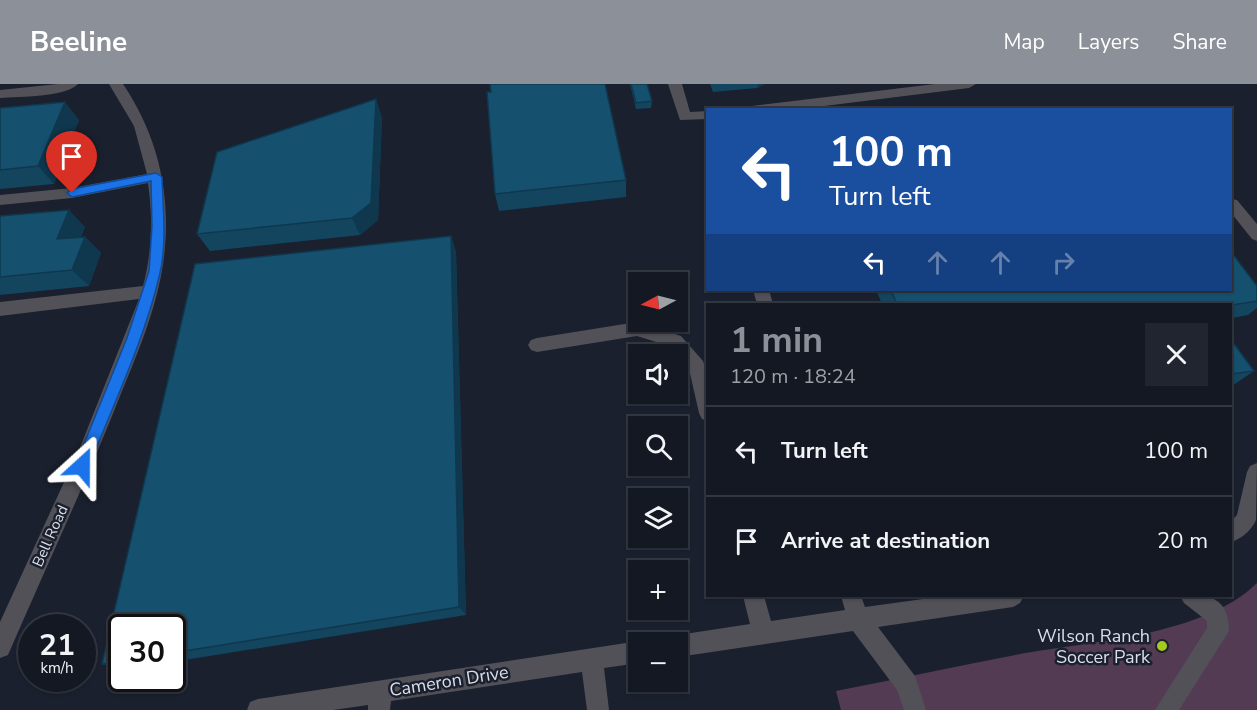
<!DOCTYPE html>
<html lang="en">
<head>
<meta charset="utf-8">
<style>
  body { margin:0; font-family:"Nunito Sans",sans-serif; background:#21252f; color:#f1f3f6; height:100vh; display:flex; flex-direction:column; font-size:22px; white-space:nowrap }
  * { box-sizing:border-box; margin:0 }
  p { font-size:20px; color:#9da0a5 }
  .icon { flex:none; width:33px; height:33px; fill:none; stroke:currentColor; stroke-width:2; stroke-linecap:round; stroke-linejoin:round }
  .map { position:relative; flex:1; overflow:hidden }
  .panel { position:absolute; left:706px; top:219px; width:526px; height:294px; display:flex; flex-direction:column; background:#141822; border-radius:0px; box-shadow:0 2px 4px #0004,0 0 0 2px #333740 }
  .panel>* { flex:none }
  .top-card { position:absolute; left:706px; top:24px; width:526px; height:183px; border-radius:0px; box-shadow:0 2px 4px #0004,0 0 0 2px #333740; background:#1a4fa0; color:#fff; overflow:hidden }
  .needle { width:39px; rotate:263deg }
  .tools { position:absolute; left:628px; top:188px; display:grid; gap:12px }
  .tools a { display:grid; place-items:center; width:60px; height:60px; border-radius:0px; background:#141822; box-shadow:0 2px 4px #0004,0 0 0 2px #333740; font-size:30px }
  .speed { position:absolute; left:18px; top:530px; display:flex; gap:12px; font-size:30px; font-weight:700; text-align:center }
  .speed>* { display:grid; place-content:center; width:78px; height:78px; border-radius:50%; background:#141822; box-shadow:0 2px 4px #0004,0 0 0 2px #333740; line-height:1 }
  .speed small { font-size:15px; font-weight:400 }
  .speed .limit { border:3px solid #111; border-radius:9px; background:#fff; color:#111 }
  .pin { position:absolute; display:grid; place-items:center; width:51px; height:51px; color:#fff; margin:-62px -26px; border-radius:50% 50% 50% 0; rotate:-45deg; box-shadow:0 0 6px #0007 }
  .pin .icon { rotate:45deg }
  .me { position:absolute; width:66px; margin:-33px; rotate:24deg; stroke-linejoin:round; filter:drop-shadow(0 0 4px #0008) }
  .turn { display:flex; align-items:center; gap:21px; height:126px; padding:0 24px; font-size:27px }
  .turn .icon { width:78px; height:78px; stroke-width:2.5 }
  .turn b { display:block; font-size:42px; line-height:51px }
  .lanes { display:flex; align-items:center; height:57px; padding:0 24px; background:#0003; justify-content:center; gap:30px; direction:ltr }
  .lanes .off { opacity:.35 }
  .round { display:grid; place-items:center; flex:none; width:63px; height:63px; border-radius:0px; background:#21252f }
  .head { display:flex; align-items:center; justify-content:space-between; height:102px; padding:0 24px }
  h1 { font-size:36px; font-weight:700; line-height:45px; color:#8c9099 }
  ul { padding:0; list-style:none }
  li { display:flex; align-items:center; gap:18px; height:90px; padding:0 24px; border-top:2px solid #333740 }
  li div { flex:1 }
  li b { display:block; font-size:22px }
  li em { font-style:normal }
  header { display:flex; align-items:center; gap:36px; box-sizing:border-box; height:84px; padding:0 30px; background:#8c9099; color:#fff }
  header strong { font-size:28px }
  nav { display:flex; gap:33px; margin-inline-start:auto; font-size:21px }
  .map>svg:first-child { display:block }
</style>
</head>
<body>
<header>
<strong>Beeline</strong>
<nav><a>Map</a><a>Layers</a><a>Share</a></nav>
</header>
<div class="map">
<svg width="1257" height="626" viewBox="0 0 1257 626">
  <rect width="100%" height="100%" fill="#1a202e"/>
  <path fill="#533b54" d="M1257,499V626H841L836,607C897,595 958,582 1020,570C1091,557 1203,552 1257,499Z"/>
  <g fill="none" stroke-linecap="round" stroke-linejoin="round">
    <path fill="#525158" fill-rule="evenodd" d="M58,0H78C64,14 20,12 0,14V6Z
      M109,0H123C156,49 170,104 165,163C161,213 141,261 122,307C87,396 46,483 8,571L0,574V538L81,361L139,215L0,232V218L143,202C152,169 153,133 148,99L72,114L0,121V111L72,104L147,90L134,42Z
      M668,0H682L690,28L708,27V35L680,36Z
      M935,0H976L969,4L792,26H746L752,22Z
      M1232,115L1237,116L1257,140V157L1252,155L1232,130Z
      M753,206H769L773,220H757Z
      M637,238L681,252L703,277L708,291V337L702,335L699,329L689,285L669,262L637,252L537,268L531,266L528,261L531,256L537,254Z
      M1257,379L1256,436C1252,446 1242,454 1232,458V436L1237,431L1247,388L1250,382Z
      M743,512H764L771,537L845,526L841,512H861L865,523L945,512H1024L1020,519L1013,523L878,543L915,592L926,626H904L897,606L853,547L678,573V558H669L670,554L678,551L750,540Z
      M1180,512C1208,509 1229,513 1229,547L1179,626H1155L1207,544V537L1184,519Z
      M639,557L641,558H639V579L604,584L609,626H587L582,588L391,617L390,626H368V621L333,626H247L250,618L258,615Z"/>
  </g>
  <path fill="#13455f" d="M630,0H647L652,17L651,24L636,25Z
    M710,0H765L757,4L713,8Z
    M0,24L79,36L54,100L0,105Z
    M382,33L378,136L360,151L210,167L197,150Z
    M626,96V113L499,127L495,110Z
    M0,132L85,143L81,153H85L101,169L89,202L0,211Z
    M451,152L456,168L466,531L172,578V543H122V585L102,580L195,180Z
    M1257,202V224L1248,231L1232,234V220H882L876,206H1232Z
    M1232,257L1254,287L1232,302Z"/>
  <path fill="#0f384e" d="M758,0H765L757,4Z
    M376,15L382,33L378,136L360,151L352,134Z
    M65,18L79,36L54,100L38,82Z
    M69,126L85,143L74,172L57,155Z
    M451,152L456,168L466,531L459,523Z
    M85,153L101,169L89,202L72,186Z"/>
  <path fill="#16506f" stroke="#0f384e" stroke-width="1.5" d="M490,0H605L626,96L495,110L487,8H491Z
    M631,0H647L652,17L636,19Z
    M376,15L371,119L352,134L197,150L217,68Z
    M65,18L38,82L0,86V24Z
    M69,126L57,155L85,153L72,186L0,193V132Z
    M451,152L459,523L172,569V543H122V577L102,580L195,180Z
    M1232,169L1257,202V217L1232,221V220H897L891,206H1232Z
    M1232,257L1254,287L1232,290Z"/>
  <path fill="#1a73e8" stroke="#114b97" stroke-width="1.5" d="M156,89L162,93C163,123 167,158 160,189C145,255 114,319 89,382L87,387L82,389L77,387L75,382L127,254L149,187L152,142L151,97L72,113L67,109L72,105Z"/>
  <circle fill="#a7c81f" stroke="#1a202e" stroke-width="2" cx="1162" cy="562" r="6"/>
  <g text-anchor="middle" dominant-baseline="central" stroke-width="5" stroke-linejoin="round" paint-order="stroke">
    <g font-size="15" fill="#dadee8" stroke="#1a202e">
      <text transform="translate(50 452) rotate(-66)">Bell Road</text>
    </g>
    <g font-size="18" fill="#dadee8" stroke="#1a202e" text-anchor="end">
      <text x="1150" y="552">Wilson Ranch<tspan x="1150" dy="21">Soccer Park</tspan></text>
    </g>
    <g font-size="18" fill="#dadee8" stroke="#1a202e">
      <text transform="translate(449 597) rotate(-9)">Cameron Drive</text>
    </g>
  </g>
</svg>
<div class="tools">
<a><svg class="needle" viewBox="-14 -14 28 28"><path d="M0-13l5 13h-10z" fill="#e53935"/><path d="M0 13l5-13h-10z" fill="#9da0a5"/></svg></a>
<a><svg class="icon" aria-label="sound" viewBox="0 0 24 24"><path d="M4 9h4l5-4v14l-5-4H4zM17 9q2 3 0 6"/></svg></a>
<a><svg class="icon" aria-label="search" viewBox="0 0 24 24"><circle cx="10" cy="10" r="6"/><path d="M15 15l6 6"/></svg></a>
<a><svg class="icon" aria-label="layers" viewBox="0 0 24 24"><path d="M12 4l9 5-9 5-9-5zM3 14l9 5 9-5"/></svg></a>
<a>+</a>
<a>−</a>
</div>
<div class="speed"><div>21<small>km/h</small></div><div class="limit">30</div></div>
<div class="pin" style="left:72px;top:109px;background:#d93025"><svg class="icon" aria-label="arrive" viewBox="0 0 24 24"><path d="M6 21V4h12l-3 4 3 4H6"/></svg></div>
<svg class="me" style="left:82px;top:382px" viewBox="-20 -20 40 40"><path d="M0-17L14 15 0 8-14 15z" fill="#1a73e8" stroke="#fff" stroke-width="4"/></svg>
<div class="top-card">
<div class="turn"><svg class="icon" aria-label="left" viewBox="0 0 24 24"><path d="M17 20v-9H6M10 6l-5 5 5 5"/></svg><div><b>100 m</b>Turn left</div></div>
<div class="lanes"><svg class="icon" aria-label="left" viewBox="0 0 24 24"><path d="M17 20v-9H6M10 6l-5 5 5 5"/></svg><svg class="icon off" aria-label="ahead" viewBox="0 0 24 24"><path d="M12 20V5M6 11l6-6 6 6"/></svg><svg class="icon off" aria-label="ahead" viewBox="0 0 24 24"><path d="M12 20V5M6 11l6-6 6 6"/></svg><svg class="icon off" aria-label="right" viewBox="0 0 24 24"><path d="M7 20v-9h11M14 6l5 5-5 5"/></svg></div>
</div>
<section class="panel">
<div class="head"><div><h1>1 min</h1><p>120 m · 18:24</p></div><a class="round"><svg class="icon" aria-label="close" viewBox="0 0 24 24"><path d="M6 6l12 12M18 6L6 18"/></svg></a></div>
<ul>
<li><svg class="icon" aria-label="left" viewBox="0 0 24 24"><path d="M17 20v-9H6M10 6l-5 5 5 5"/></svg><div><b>Turn left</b></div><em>100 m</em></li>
<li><svg class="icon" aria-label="arrive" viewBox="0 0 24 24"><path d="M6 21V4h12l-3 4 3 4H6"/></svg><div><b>Arrive at destination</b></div><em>20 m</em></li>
</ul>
</section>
</div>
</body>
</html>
